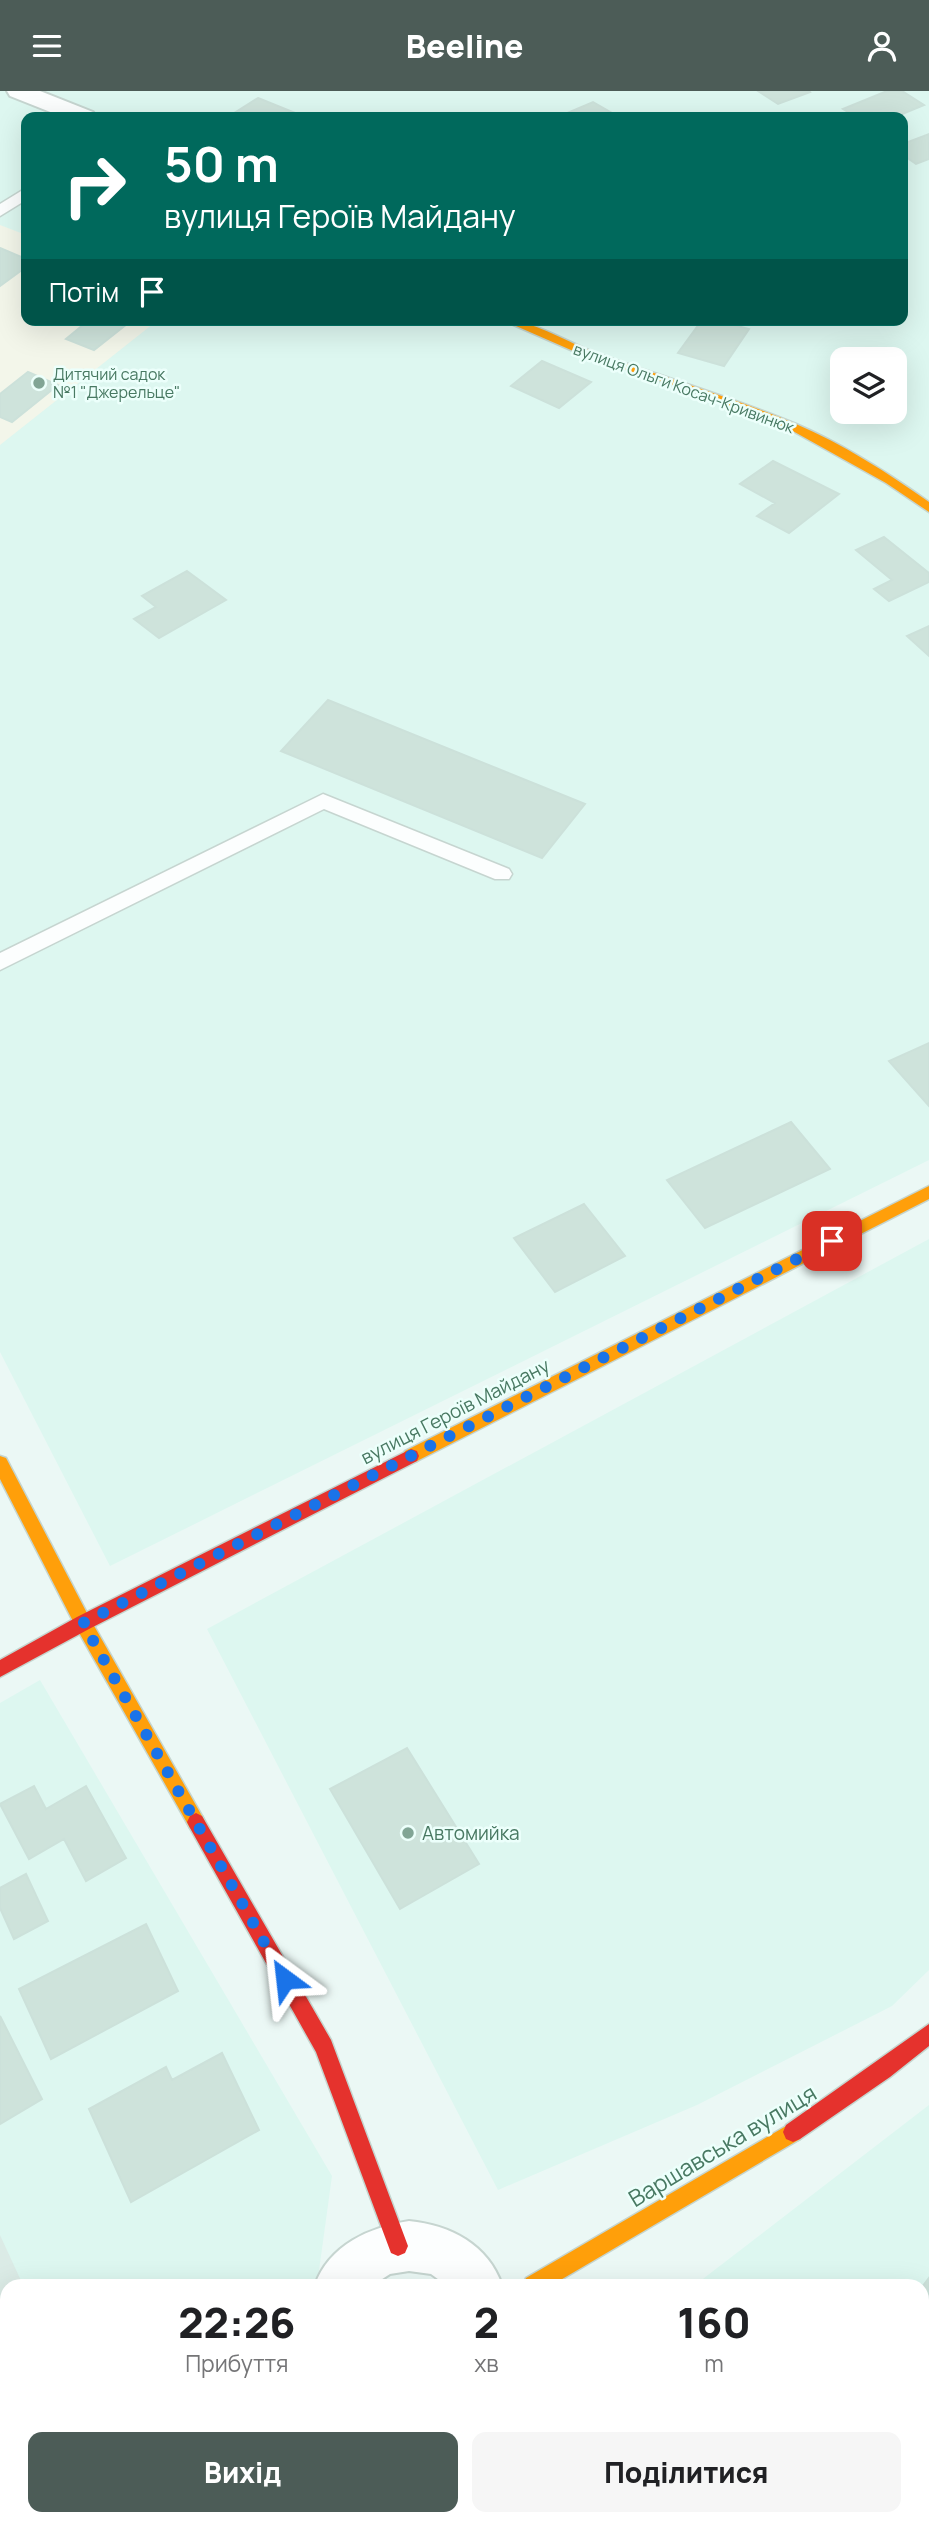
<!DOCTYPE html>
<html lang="uk">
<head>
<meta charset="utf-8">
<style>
  body { margin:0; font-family:Manrope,sans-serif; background:#f6f6f6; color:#202124; height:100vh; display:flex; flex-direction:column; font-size:26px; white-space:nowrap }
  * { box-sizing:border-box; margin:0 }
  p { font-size:23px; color:#757577 }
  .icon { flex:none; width:38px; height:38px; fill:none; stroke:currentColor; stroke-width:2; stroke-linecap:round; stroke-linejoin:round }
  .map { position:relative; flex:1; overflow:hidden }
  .side { position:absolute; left:0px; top:2188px; width:929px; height:247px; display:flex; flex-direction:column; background:#fff; border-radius:21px 21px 0 0; box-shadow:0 7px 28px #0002 }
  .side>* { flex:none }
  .hud { position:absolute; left:21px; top:21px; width:887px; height:214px; border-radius:14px; box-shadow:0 7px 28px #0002; background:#00695c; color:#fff; overflow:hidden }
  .tools { position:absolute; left:830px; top:256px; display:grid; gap:14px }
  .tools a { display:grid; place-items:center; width:77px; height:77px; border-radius:14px; background:#fff; box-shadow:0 7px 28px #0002; font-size:35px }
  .pin { position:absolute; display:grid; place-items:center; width:60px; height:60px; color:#fff; margin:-30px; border-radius:14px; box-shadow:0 4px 10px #0006 }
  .me { position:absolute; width:77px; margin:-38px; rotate:330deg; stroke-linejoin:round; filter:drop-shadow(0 0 5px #0008) }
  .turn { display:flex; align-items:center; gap:24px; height:147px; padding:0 28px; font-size:32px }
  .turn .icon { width:91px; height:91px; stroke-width:2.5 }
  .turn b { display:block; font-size:49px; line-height:60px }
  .then { display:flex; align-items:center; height:66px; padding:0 28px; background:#0003; gap:14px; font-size:26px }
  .eta { display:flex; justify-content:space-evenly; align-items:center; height:119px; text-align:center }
  .eta b { font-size:42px; font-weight:800; line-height:49px }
  .cta { display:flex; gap:14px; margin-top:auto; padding:14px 28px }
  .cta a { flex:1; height:80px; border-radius:14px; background:#4c5c57; color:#fff; font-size:28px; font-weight:800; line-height:80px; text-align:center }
  .cta a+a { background:#f6f6f6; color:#202124 }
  header { display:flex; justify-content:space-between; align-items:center; height:91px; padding:0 28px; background:#4c5c57; color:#fff; font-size:32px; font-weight:800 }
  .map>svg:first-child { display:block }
</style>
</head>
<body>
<header><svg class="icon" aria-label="menu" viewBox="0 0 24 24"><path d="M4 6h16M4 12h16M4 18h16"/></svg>Beeline<svg class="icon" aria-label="person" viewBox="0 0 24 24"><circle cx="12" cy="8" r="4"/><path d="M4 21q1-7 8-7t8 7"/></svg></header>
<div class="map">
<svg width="929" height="2434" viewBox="0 0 929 2434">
  <rect width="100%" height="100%" fill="#ebf8f5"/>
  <path fill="#ddf7f0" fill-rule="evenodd" d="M0,0H929V1069L110,1475L0,1261ZM26,26H903V229H26ZM842,268H894V320H842Z
    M929,1148V1879L892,1915L697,2014L498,2099L207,1538Z
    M40,1589L332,2085L317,2194H7V2427H287L286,2434H0V1612Z
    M929,2014V2434H459L460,2427H922V2194H695Z"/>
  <path fill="#dbebe6" d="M0,2144L23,2194H7V2427H89V2434H0Z"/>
  <path fill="#f3f6ea" d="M0,134L26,144V229H158L0,354Z"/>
  <path fill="#cee3db" stroke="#cce1da" stroke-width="2" d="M758,0H809L810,1L778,13Z
    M887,0H902L924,14L895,26H856L843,18Z
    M258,7L305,26H228Z
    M593,11L619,26H558Z
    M929,43V68L916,73L903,64V53Z
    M0,157L26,168V176L0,195Z
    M89,229H118L127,233L94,259L66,248Z
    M702,229H716L749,238L724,275L678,262Z
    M542,270L591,291L559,317L511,295Z
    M28,281L58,294L12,331L0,326V303Z
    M773,370L839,403L789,442L757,425L775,412L740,393Z
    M884,446L929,482V491L889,510L874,498L892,489L856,459Z
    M187,480L226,509L159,547L134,528L156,516L142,505Z
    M929,535V565L907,545Z
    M328,609L585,713L542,767L281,660Z
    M929,952V1015L889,970Z
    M791,1031L830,1078L705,1137L667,1089Z
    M584,1113L625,1165L555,1201L514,1147Z
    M407,1657L479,1773L400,1818L330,1698Z
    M34,1695L46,1718L86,1695L126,1767L86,1790L64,1748L29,1768L0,1713Z
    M26,1783L48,1830L14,1848L0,1817V1797Z
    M146,1833L178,1900L51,1968L19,1898Z
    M0,1925L42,2008L0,2033Z
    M222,1962L259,2039L131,2111L89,2018L166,1976L172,1989Z
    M929,2187V2280L922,2274V2196Z
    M7,2366V2427H74L78,2433L0,2434V2372Z"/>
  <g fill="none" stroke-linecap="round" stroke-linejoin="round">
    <g stroke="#c6d5d0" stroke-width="3">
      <path id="lane" d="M26,97V109L0,125V113Z
        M323,703L509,778L512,783L509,788H495L324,718L0,879V862Z"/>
    </g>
    <g stroke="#c6d5d0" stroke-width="4">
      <path id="street" d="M7,0H40L93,21L96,26H63L10,5Z
        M409,2130C451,2134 488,2154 502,2194H446L431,2183L409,2180L390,2183L373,2194H315C329,2154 370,2136 409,2130Z
        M339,2427H391L390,2434H338Z"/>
    </g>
    <g stroke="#c5d5cf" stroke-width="3">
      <path id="slow" d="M502,229C534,229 566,251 596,262C663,286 731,306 796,333C843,353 888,382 929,411V421L886,392L791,339L694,301L587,266Z
        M929,1095V1108L417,1370L411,1372L405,1370L403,1365L405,1360Z
        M0,1365L6,1367L89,1526L202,1725L205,1731L202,1737L196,1740L190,1737L77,1538L0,1388Z
        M793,2031L800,2034L803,2041L800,2048L552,2194H523L526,2187Z"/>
    </g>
    <g stroke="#c5d5cf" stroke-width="3">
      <path id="jam" d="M411,1358L417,1360L419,1365L417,1370L89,1538L0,1586V1569L77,1526Z
        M196,1722L202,1725L331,1949L408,2155L405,2162L398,2165L391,2162L316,1961L190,1737L187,1731L190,1725Z
        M929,1933V1955L890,1986L800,2048L793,2051L786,2048L783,2041L786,2034Z"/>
    </g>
    <use href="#lane" fill="#fcfefe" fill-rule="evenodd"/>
    <use href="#street" fill="#fcfefe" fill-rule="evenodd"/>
    <use href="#slow" fill="#ff9f0a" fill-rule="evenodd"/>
    <use href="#jam" fill="#e5322d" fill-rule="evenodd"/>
  </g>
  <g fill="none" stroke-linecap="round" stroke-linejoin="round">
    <path stroke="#1a73e8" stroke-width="12" stroke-dasharray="0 21.6" d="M285,1888L83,1532L832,1150"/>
  </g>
  <g fill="#81a595" stroke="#ecfffb" stroke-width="2.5">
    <circle cx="39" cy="292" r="7"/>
    <circle cx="408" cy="1742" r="7"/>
  </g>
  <g text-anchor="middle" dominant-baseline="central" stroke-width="5" stroke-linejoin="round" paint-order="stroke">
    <g font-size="16" fill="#487962" stroke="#ecfffb" text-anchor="start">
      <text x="53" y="283">Дитячий садок<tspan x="53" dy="18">№1 "Джерельце"</tspan></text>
    </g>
    <g font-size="16" fill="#487962" stroke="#ecfffb">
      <text transform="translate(684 297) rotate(20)">вулиця Ольги Косач-Кривинюк</text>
    </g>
    <g font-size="19" fill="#487962" stroke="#ecfffb">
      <text transform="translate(455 1320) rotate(-27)">вулиця Героїв Майдану</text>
    </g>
    <g font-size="19" fill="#487962" stroke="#ecfffb" text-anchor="start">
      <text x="422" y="1742">Автомийка</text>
    </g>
    <g font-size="23" fill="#487962" stroke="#ecfffb">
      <text transform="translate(722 2054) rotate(-31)">Варшавська вулиця</text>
    </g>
  </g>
</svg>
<div class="tools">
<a><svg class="icon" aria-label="layers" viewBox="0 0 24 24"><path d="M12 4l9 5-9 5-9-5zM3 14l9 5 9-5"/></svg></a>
</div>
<div class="pin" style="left:832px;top:1150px;background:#d93025"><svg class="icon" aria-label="arrive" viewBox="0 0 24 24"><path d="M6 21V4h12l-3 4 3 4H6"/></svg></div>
<svg class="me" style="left:285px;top:1888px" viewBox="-20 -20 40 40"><path d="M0-17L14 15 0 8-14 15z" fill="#1a73e8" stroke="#fff" stroke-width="4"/></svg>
<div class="hud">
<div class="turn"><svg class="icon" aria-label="right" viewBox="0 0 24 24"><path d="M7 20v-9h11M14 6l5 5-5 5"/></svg><div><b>50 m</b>вулиця Героїв Майдану</div></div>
<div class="then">Потім<svg class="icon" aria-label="arrive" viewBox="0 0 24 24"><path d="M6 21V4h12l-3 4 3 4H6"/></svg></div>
</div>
<section class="side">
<div class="eta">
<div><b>22:26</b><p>Прибуття</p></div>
<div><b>2</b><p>хв</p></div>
<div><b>160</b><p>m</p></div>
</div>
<div class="cta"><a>Вихід</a><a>Поділитися</a></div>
</section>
</div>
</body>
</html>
